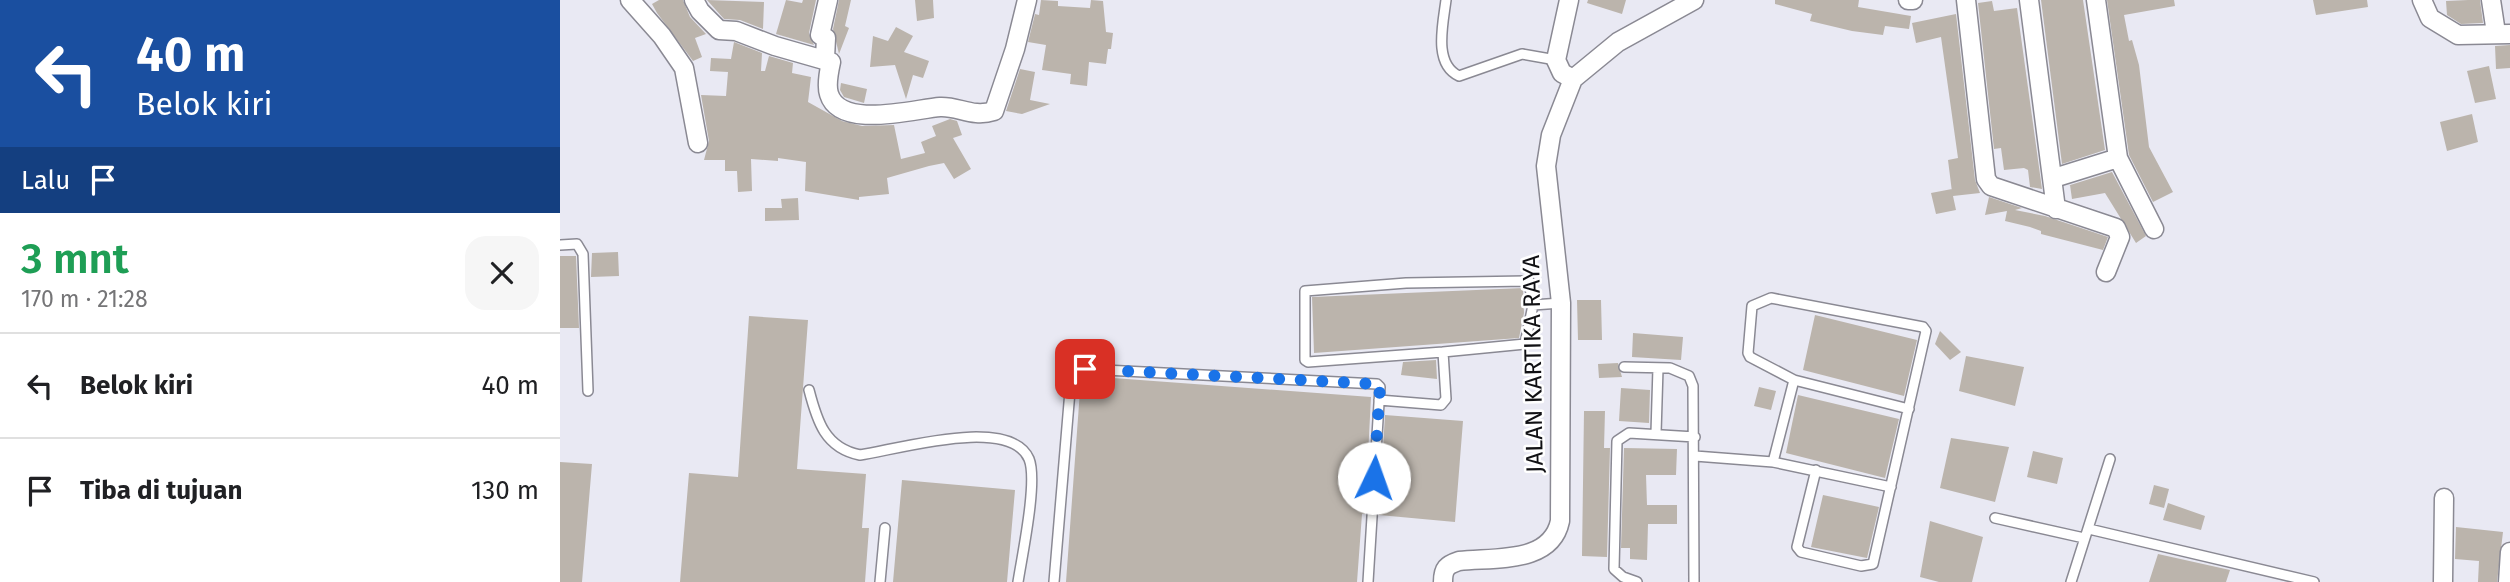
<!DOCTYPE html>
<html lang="id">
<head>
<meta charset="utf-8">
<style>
  body { margin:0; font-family:"Fira Sans",sans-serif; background:#f6f6f6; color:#202124; height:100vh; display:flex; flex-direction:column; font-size:26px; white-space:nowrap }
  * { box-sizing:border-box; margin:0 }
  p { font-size:23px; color:#757577 }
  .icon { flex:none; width:38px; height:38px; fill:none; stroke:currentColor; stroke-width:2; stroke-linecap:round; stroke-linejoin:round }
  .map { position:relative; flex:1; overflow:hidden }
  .panel { display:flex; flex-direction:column; background:#fff; width:560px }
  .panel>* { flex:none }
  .guide { background:#1a4fa0; color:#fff; overflow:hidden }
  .pin { position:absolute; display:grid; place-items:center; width:60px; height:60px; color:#fff; margin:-30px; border-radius:14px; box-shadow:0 4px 10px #0006 }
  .me { position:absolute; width:77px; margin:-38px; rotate:3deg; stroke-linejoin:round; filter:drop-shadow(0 0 5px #0008) }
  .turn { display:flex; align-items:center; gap:24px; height:147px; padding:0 21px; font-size:32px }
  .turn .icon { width:91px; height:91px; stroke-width:2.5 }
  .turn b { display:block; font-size:49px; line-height:60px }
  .then { display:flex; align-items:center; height:66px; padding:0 21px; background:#0003; gap:14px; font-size:26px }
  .round { display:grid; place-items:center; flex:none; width:74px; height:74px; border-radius:21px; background:#f6f6f6 }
  .headline { display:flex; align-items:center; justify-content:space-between; height:119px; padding:0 21px }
  h1 { font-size:42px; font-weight:600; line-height:52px; color:#1e9e55 }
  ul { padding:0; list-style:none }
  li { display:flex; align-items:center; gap:21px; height:105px; padding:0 21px; border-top:2px solid #e0e0e0 }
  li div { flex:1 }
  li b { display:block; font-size:26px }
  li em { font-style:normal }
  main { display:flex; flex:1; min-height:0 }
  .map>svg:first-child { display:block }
</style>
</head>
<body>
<main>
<section class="panel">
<div class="guide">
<div class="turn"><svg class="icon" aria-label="left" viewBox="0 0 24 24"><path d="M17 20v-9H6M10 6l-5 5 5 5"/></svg><div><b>40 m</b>Belok kiri</div></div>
<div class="then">Lalu<svg class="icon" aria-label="arrive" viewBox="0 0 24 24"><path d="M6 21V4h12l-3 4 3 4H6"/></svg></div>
</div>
<div class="headline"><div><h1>3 mnt</h1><p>170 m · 21:28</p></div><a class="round"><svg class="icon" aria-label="close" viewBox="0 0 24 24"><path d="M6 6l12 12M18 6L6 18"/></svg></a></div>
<ul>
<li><svg class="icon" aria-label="left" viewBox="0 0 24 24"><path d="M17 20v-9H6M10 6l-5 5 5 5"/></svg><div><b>Belok kiri</b></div><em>40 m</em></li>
<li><svg class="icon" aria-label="arrive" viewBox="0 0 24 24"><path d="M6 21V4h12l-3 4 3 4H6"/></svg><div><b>Tiba di tujuan</b></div><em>130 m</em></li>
</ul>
</section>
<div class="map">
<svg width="1950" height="582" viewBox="0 0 1950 582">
  <rect width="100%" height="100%" fill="#e9e9f3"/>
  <path fill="#bbb4ac" d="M99,0H123L130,17L146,34L135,38L142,57L133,61L97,13L92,4Z
    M147,0L204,2L203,29L180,20L164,19Z
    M226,0L242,3L243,0H256L249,33L254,45L216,34Z
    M279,0H291L285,26L289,28L279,54L273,29Z
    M355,0H373L374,18L357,21Z
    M481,0L498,1V6L530,8L531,0L543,1L546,32L553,33L551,49H548L546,64L529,62L527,86L510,84L511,74L482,70L486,45L468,42L475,14L479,15Z
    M1028,0H1066L1062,14L1027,3Z
    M1215,0H1299L1298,7L1351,16L1349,29L1325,26L1323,35L1292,31L1250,21L1252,14L1215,4Z
    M1481,0H1523L1545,150L1502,164Z
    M1547,0H1614L1615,6L1564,15L1569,41L1572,40L1579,65L1589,147L1613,192L1593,202L1569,155Z
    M1753,0H1807L1808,7L1756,15Z
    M1908,0H1920L1923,23L1901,24L1887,15L1886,1Z
    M1432,1L1434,11L1457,8L1482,189L1470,187L1468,170L1464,168L1444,170L1441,148L1434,149L1418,3Z
    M1396,14L1415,180L1420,193L1393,196L1396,210L1376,214L1371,193L1392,189V192L1388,160L1398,158L1381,37L1356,43L1352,23Z
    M336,27L353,36L344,52L369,61L363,78L353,75L346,99L335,65L310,67L313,36L328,41Z
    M174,42L202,53L201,71H205L209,56L233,63L232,73L251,77L248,102L282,121L302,126L334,125L341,159L365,153L361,142L376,136L372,126L390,119L397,121L402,135L393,138L411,169L394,179L384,163L369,166L327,178L329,194L299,197V200L245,191L246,162L218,158V161L191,159L192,191L178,192L177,171H165V160H144L149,141L141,95L166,96L168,72L150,71L151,58L171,59Z
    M1950,45V68L1936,69L1935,46Z
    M1929,66L1936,99L1915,103L1907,71Z
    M460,69L475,72L470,100L490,104L462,114L446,111Z
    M281,83L307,89L304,103L284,97L280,90Z
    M1912,114L1918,142L1887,151L1880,122Z
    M1552,172L1586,236L1576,243L1545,193L1512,199L1510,185L1507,186Z
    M1429,197L1462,208L1455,210L1485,216L1548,237L1543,250L1481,234V231L1470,227L1445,221L1447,211L1425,215Z
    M238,198L239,220L205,221V208H222L221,199Z
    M58,252L59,276L31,277L32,253Z
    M0,256H16L19,328H0Z
    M963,288L964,313L959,338L754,353L752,297Z
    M1017,300H1041L1042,340H1018Z
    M1255,315L1357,340L1344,396L1243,370Z
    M189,316L248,320L237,469L306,474L302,528H309L305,582H120L129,473L178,477Z
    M1380,331L1401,352L1390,360L1375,344Z
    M1073,333L1123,337L1121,360L1072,357Z
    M1406,356L1464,367L1455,406L1399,391Z
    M876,360L877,379L841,375L843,362Z
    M1058,363L1062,377L1039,378L1038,364Z
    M526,376L811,397L805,514H802L797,582H506L521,377Z
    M1199,387L1216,391L1211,410L1194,406Z
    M1061,388L1090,390L1089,423L1059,421Z
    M1238,395L1339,419L1325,478L1226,453Z
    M1024,411H1045L1044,448H1050L1047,557L1022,556Z
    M825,415L903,421L895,522L819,515Z
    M1391,438L1449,447L1435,502L1380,488Z
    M1064,448L1117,449L1116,475H1086L1087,505H1117V524H1088L1087,560L1070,559V548H1061Z
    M1473,451L1503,458L1497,484L1467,477Z
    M0,462L32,464L22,582H0Z
    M342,480L455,490L447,582H333Z
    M1594,485L1609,489L1604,508L1589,504Z
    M1263,495L1319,507L1307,558L1251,547Z
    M1608,503L1645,516L1641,530L1603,520Z
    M1370,521L1423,537L1412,582H1379L1360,577Z
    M1896,527L1943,532L1937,582H1918L1919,561L1895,559Z
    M1598,554L1670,570L1666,582H1589Z"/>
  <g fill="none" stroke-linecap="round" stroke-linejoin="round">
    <g stroke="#8a8993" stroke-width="12">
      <path id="lane" d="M886,0C883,24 873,64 899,76L962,54L996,60
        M0,245L17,244L23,254L28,391
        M883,352L748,362L745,360V291L846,283L969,281L973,305
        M1064,367L1110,368L1129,376L1133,386L1134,582
        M1234,380L1190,357L1188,353L1192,306L1211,298L1363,327L1366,331L1313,564L1301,566L1241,552L1237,547L1256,470
        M249,390C257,421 265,448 300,455C336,450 450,415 469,459C478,481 462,556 458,582
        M819,400L881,405L886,399L883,352L965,344L973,305L1001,303
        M1096,433L1098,368
        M1135,456L1213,462L1331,487
        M1213,462L1234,380L1349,409
        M1435,518L1524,538
        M1529,529L1754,582
        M320,582L325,528
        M494,582L511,379L514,372L525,369L817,384L820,387L808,582
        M1077,582L1063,577L1054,569L1057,441L1069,433L1135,437
        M1511,582L1550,459"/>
    </g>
    <g stroke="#8a8993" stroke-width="21">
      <path id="street" d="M70,0L102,36L124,68L138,143
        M134,0L140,11L159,30L176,31L215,46L271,62C269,71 266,85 269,94C280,130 354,109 380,107C399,106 412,118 434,111L455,49L467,0
        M1009,0L996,60L1002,73L1013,79
        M1348,0H1353
        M1406,0L1426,179L1431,186L1556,228L1560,237L1546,272
        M1469,0L1496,209
        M1862,0L1870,18L1898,35L1950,34
        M1931,0L1936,33
        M265,58L266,38L260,35L268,0
        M1558,158L1594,229
        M1494,178L1558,158L1536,0
        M883,582C883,568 887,565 899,561C936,557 991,564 1000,521L1001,303L986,166L991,135L1013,79L1058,42L1134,0
        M1883,582L1884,498
        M1948,582L1950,552"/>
    </g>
    <use href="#lane" stroke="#fff" stroke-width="9"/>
    <use href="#street" stroke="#fff" stroke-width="18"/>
  </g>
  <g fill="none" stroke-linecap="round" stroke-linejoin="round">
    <path stroke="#1a73e8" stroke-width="12" stroke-dasharray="0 21.6" d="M525,369L817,384L820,387L814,478"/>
  </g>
  <g text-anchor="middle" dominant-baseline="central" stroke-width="5" stroke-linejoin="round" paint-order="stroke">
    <g font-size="24" fill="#111114" stroke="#fff">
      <text transform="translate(973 364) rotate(-91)">JALAN KARTIKA RAYA</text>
    </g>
  </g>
</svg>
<div class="pin" style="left:525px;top:369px;background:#d93025"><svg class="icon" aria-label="arrive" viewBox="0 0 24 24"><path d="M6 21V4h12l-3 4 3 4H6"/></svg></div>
<svg class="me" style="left:814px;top:478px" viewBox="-20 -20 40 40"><circle r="19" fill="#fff"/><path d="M0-13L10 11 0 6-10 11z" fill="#1a73e8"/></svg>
</div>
</main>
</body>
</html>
